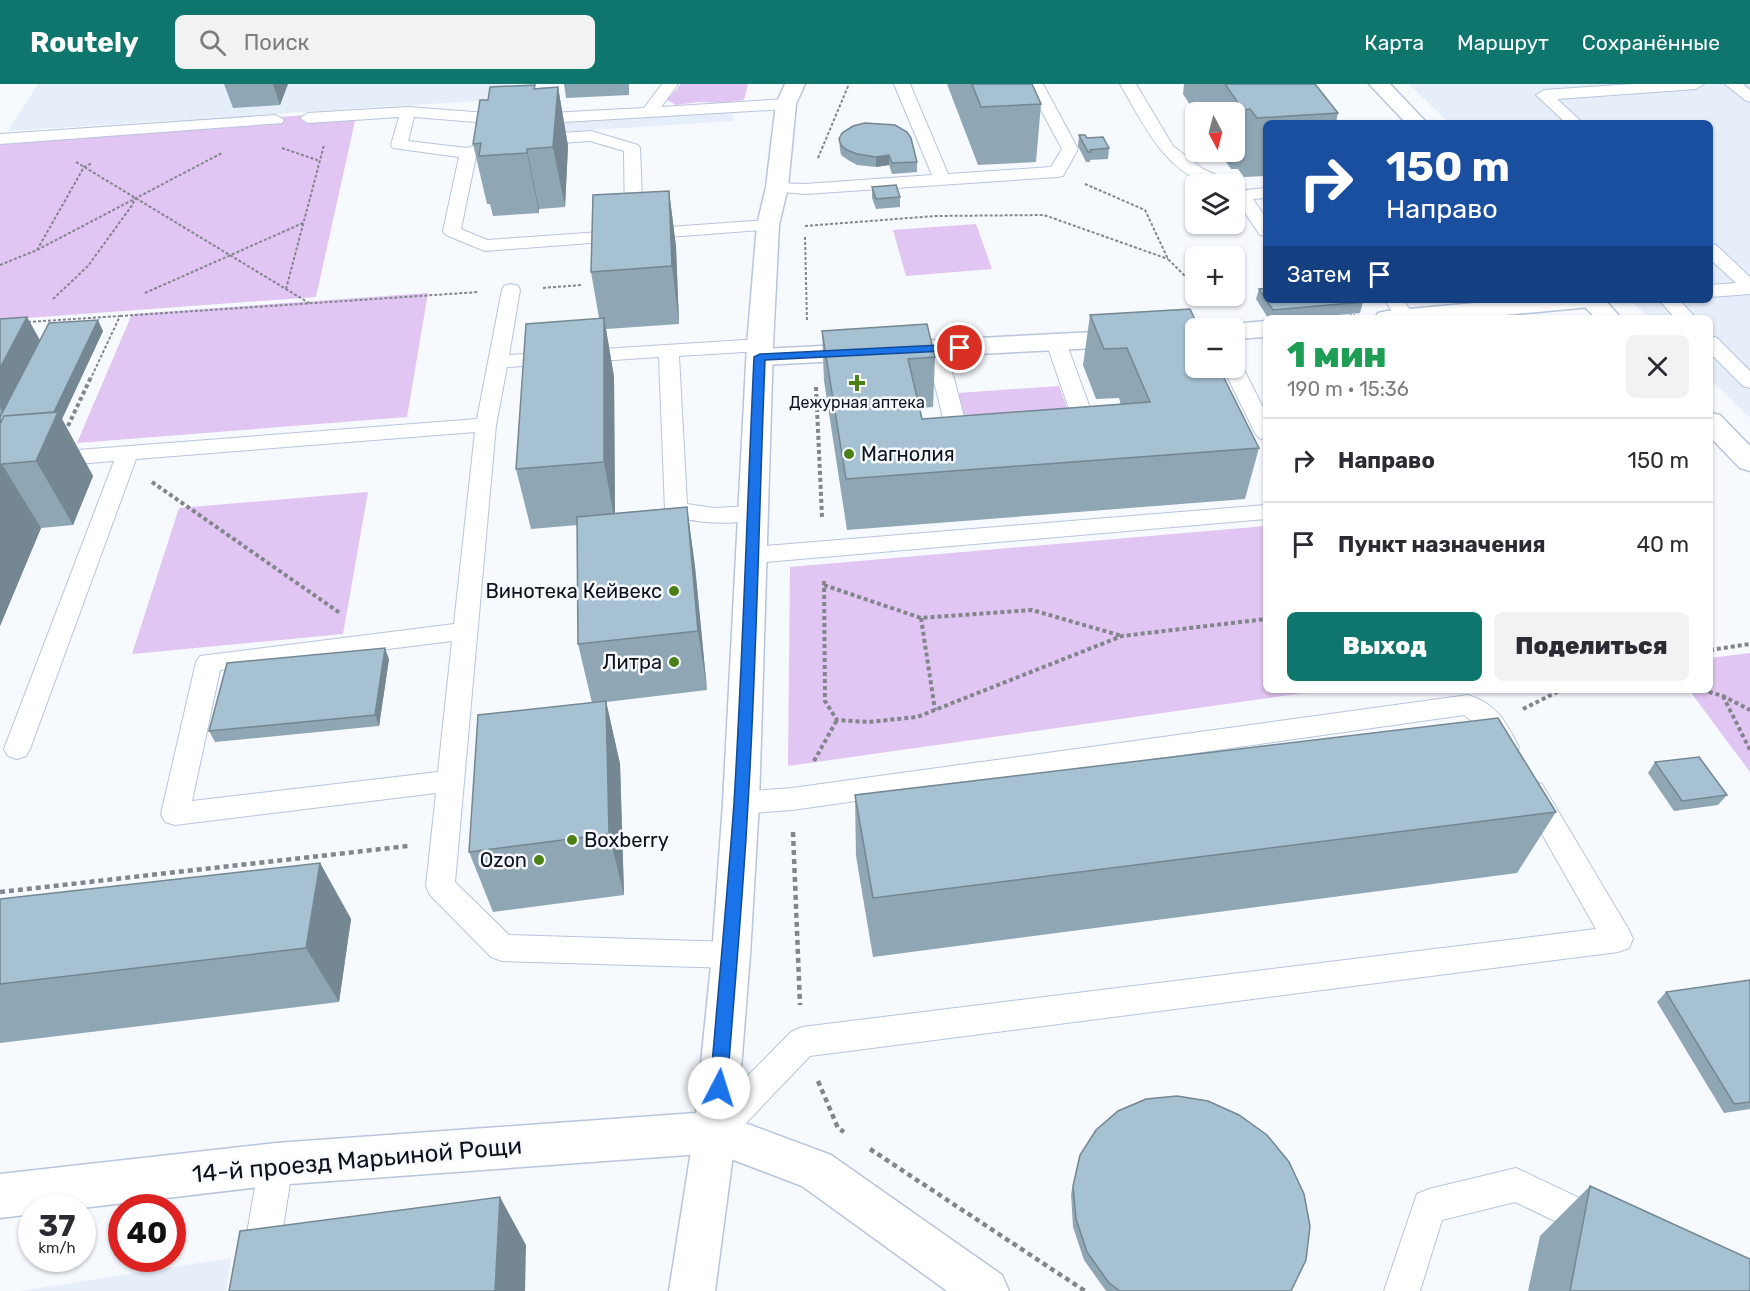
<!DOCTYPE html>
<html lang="ru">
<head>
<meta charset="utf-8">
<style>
  body { margin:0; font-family:Rubik,sans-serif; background:#f2f2f3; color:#2b2b33; height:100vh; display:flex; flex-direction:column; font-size:22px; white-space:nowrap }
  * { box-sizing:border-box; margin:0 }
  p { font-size:20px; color:#7c7c81 }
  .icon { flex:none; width:33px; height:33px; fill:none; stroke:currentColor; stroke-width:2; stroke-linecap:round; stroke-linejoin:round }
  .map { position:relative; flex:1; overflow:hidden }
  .sheet { position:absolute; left:1263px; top:231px; width:450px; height:378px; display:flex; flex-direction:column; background:#fff; border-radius:9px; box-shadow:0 2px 4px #0004 }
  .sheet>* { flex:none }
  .top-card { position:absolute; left:1263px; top:36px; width:450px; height:183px; border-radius:9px; box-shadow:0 2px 4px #0004; background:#1a4fa0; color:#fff; overflow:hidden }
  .needle { width:39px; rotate:173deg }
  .tools { position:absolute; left:1185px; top:18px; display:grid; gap:12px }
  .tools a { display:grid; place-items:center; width:60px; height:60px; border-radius:9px; background:#fff; box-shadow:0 2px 4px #0004; font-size:30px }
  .speed { position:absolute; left:18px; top:1110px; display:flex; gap:12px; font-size:30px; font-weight:700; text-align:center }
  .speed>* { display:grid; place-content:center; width:78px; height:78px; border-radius:50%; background:#fff; box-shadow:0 2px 4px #0004; line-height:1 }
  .speed small { font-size:15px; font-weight:400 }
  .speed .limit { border:9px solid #d22; background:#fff; color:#111 }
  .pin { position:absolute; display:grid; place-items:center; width:51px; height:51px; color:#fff; margin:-26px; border:3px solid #fff; border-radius:50%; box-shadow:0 2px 6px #0007 }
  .me { position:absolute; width:66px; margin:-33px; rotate:5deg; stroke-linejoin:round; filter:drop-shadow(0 0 4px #0008) }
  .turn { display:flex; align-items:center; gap:21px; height:126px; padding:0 24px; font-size:27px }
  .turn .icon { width:78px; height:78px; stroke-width:2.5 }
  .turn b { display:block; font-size:42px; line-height:51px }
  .then { display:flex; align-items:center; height:57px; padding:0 24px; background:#0003; gap:12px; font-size:22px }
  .round { display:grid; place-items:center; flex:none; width:63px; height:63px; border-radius:9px; background:#f2f2f3 }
  .head { display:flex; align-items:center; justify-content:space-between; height:102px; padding:0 24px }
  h1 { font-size:36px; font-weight:800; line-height:45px; color:#1e9e55 }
  .action { display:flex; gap:12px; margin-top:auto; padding:12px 24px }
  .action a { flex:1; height:69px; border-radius:9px; background:#0f766e; color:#fff; font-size:24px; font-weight:800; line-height:69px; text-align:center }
  .action a+a { background:#f2f2f3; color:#2b2b33 }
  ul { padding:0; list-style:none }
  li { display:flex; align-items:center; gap:18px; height:84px; padding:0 24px; border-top:2px solid #e1e1e2 }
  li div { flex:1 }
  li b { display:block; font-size:22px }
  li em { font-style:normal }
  header { display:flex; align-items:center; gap:36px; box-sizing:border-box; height:84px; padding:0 30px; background:#0f766e; color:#fff }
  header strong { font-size:28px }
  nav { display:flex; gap:33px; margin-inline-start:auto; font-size:21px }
  .search { width:420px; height:54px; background:#f2f2f3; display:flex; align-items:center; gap:15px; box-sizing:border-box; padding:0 21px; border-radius:9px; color:#7c7c81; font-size:22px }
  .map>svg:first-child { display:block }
</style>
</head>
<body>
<header>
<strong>Routely</strong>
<div class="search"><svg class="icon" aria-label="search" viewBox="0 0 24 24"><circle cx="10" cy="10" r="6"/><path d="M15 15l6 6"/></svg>Поиск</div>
<nav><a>Карта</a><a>Маршрут</a><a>Сохранённые</a></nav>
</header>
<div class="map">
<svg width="1750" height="1207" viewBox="0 0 1750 1207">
  <rect width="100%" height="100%" fill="#f6f9fe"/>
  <path fill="#e6eefa" d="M38,0H509L507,15L8,47Z
    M1409,0H1750V334L1710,295V234H1649L1630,216H1710V39H1449Z
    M732,25L734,37L513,51L514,38Z
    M231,1174L226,1207H21Z"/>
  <path fill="#e1c5f3" d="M681,0H748L744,16L723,19L698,18L676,21L667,16Z
    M357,28L316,213L0,236V61L7,50Z
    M976,140L992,185L906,192L893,146Z
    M428,209L407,333L77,359L132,230Z
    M1059,302L1076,349L970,357L958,309Z
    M368,408L343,550L132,570L179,424Z
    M1266,442V606H1325L788,682L790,483Z
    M1750,569V688L1689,606H1710V574Z"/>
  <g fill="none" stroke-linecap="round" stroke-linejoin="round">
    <g stroke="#b7c5dd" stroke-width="2">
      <path id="lane" d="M662,0H678L661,23L786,15L794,20L786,25L512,41L414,33L408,57L467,64L505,53L591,47L638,61L640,64L643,142L641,145L768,136L774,137L777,141L774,145L485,167L446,151L443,147L459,73L393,64L391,61L399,33L308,39L300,34L308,29L408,23L512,31L644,24ZM590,57L624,67L625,142L629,146L487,156L461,145L476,72L506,63Z
        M894,0H910L948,90L1051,83L1062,65L1027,0H1043L1078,65L1063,92L1057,93L805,110L771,107L769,103L771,99L805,100L932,91Z
        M1120,0H1136L1173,62L1203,85L1227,96L1229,100C1222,100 1213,102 1206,99C1162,84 1142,37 1120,0Z
        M1633,0H1704L1696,5L1557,15L1583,39H1566L1536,11L1544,6Z
        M1725,0H1743L1750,6V18L1745,16Z
        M276,31L284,36L282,39L0,60V50Z
        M1266,104V114L1253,115L1266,134V152L1260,151L1234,113L1236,107Z
        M1710,160L1716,161L1750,193V210L1710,213V201L1736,199L1710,175Z
        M511,200L518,202L520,206L509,271L760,255L767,257L770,261L767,265L760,267L679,272L687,420L714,424L753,422L761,424L764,429L761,434C732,442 697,439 668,431L665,426L659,273L507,283L496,341L455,798L509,851L731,858L742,862L746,871L742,880L731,884L502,877L491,873L430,811L426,802L436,709L175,741L165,738L161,730L196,578L200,572L454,540L475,348L136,375L30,665L26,672L17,675L8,672L4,665L114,377L0,386V372L477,335L502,206L504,202ZM452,557L438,688L192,717L220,586Z
        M1385,216H1403L1416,234H1396Z
        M1659,216H1679L1696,234H1675Z
        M1056,252L1063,254L1066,258L1102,357L1099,362L1091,364L1083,362L1080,357L1046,258L1049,254Z
        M1710,252L1717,254L1750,287V304L1743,302L1710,269Z
        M936,259L943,261L946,265L973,366L970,371L962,373L954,371L951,366L926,265L929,261Z
        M1234,278L1240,280L1243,284L1266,329V356L1259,354L1255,349L1223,284H1234Z
        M1266,421V435L753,479L745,477L741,471L745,465L753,463Z
        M1468,611C1497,620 1506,638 1519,663L1515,670L1506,673L1497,670L1484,646L1464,631L792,726L741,730L731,727L727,719L731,711L741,708L792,704Z
        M1532,697L1542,700L1629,846L1633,855L1629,864L1618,868L810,972L727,1059L715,1064L703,1059L698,1048L703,1037L791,948L802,943L1596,845L1518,708L1522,700Z
        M276,1063L288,1068L293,1080L273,1207H237L259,1080L264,1068Z
        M1516,1084L1609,1128L1614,1140L1609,1152L1597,1157L1515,1118L1442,1136L1420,1207H1384L1417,1110L1429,1105Z"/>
    </g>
    <g stroke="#b7c5dd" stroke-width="3">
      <path id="street" d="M1508,216H1603L1600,221L1591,223L1471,234H1375L1378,229L1387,227Z
        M1266,237V253L1234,255V244H1224L1234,240Z
        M1196,243L1200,244H1196V259L760,281L751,278L747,273L751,268L760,265Z
        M715,1027L730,1033L736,1048L715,1207H669L694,1048L700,1033Z"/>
    </g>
    <g stroke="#b7c5dd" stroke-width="3">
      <path id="secondary" d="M785,0H805L796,20L788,103L779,141L773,261L759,719L750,871L737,1036L831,1071L1002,1191L1009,1207H947L802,1102L715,1069L276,1101L82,1124H32V1130L0,1134V1090L276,1059L696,1029L712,871L723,719L747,261L757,141L766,103L776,20Z
        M1369,0H1390L1427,39H1406Z
        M1579,216H1605L1621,234H1595Z
        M1710,329L1720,331L1750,362V387L1740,384L1710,353Z"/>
    </g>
    <path stroke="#82868c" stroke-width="2" stroke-dasharray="3 2" stroke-linecap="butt" d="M282,64L320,77
      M818,74L849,0
      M76,78L309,219
      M1085,100L1145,126L1168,175L1196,203
      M805,142L935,132L1044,131L1168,175
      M805,153L807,238
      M37,166L84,83L92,79
      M0,181L37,166L222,69
      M543,204L581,201
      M286,205L324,61
      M145,209L303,139
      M1204,212L1214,222
      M53,215L88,182L133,120L134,114
      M120,232L479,208
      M1319,234L1355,231
      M28,238L120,232L91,294"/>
    <path stroke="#82868c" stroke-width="4" stroke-dasharray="4 3" stroke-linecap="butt" d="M816,303L822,433
      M68,342L91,293
      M152,398L340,529
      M824,497L825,617L837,636L869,638L917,633L1122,552L1266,535
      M824,501L921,534L1032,526L1122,552
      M921,534L935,626
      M1710,566L1750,560
      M1702,606L1723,612L1750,626
      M1723,612L1750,666
      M1523,625L1561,606
      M814,677L837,636"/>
    <path stroke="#82868c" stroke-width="4.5" stroke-dasharray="5 4" stroke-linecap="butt" d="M793,748L800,921
      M0,808L408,762
      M818,997L838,1044L844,1048
      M870,1065L1085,1207"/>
    <use href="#lane" fill="#fff" fill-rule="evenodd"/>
    <use href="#street" fill="#fff" fill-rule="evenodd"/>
    <use href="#secondary" fill="#fff" fill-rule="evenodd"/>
  </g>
  <path fill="#8fa6b4" d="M224,0H288L280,21L233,24Z
    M564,0H629V11L566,14Z
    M947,0H1032L1041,20L1036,78L978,81Z
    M1184,0H1315L1338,29L1336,39H1266V92L1244,93L1238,85H1231L1219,68H1234V28H1196V30L1183,10Z
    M535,1V4L558,3L568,62L565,123L539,125V129L493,132L490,120H487L473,60L488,16Z
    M1079,51L1109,64L1108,75L1090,76V78H1086L1078,62Z
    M839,55L917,78V88L892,90L889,81L876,83L857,81L848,76L841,71L840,65Z
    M872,103L900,113V123L876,125L872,114Z
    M669,107L676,163L679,240L606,245L614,293L615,429L687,423L695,483L707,606L606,618L620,680L624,811L493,828L469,768L592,619L578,560L577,441L531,445L516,385L599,234L591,188Z
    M1259,205L1363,218L1360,229L1303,234H1268L1256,215Z
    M1090,231L1259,364L1245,415L847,446L824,297L822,247L935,273L933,323L920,324L922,335L1121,321L1119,314L1096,315L1083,281Z
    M27,233L40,256L103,247L62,335L93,392L73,441L41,444L0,542V235Z
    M389,575L379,642L215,658L209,647Z
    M1655,678L1727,711L1718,721L1674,727L1648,689Z
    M855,711L1556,728L1517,789L873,873L856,772Z
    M320,779L351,835L339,918L0,959V815Z
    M1750,896V1025L1724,1029L1657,918L1666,908Z
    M1080,1071L1291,1207H1106L1084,1176L1073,1143L1071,1110Z
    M1590,1102L1750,1207H1528L1540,1152Z"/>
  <path fill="#748792" d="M273,0H288L280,21Z
    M558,3L568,62L565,123L553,63Z
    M527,65L539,125V129L527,69Z
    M889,71V81L876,83V73Z
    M669,107L676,163L679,240L672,182Z
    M27,233L44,264L7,335L0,323V284Z
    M604,234L614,293L615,438L604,378Z
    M98,236L103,247L62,335L93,392L73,441L36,377L48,340Z
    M2,380L41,444L0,542V384Z
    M687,423L695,483L707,606L698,547Z
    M385,564L389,575L379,642L375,631Z
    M606,617L620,680L624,811L609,750Z
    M320,779L351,835L339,918L306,864Z
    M500,1113L526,1161L525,1207H495Z"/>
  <path fill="#a6c1d1" stroke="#748792" stroke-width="1.5" d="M972,0H1032L1041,20L981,23Z
    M1225,0H1315L1338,29L1257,34L1250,25L1243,26Z
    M535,1L534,5L558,3L553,63L527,65V69L479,72L481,59L473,60L480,16H488L490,3Z
    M865,39L895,41L907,48L911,54L917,78L892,79L889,71L876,73L857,70L847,66L841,61L839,55L842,49L853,42Z
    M1079,51H1085L1087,54L1103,53L1109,64L1090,66L1091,68H1088Z
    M896,101L900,113L876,115L872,103Z
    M669,107L672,182L591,188L593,111Z
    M1266,204V216L1259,205Z
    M1266,216H1362L1363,218L1273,226Z
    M1190,225L1199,244H1196V284H1219L1259,364L846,395L822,247L927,240L935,273L908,275L922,335L1150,318L1127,264L1104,265L1090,231Z
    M27,233L0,284V235Z
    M604,234V378L516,385L526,240Z
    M98,236L54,328L4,332L0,340V333L49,239Z
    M58,328L36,377L2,380L0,384V340L4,332Z
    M687,423L698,547L578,560L577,433Z
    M385,564L375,631L209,647L227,579Z
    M606,617L609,750L469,768L478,631Z
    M1498,634L1556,728L873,814L855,711Z
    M1699,673L1727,711L1682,717L1655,678Z
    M320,779L306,864L0,900V815Z
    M1750,896V1018L1734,1020L1666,908Z
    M1177,1012L1208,1017L1239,1031L1267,1051L1289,1078L1304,1110L1310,1142L1306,1176L1292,1205L1291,1207H1120L1109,1199L1087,1168L1076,1135L1073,1102L1080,1071L1096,1046L1118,1027L1146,1015Z
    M1590,1102L1750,1175V1207H1570Z
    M500,1113L495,1207H229L240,1147Z"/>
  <path fill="#1a73e8" stroke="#114b97" stroke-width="1.5" d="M960,260L965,264L964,266L765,276C759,424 757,572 748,720C743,814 734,909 727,1004L725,1010L719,1012L713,1010L710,1004C718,909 727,814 734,719C743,570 747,422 754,273L760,270Z"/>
  <g fill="#4b8016" stroke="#f6f9fe" stroke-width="2">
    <path d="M854 290h6v6h6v6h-6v6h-6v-6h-6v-6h6z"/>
    <circle cx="849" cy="370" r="6"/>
    <circle cx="674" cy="507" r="6"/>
    <circle cx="674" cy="578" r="6"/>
    <circle cx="572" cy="756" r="6"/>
    <circle cx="539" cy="776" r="6"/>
  </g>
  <g text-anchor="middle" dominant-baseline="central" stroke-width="5" stroke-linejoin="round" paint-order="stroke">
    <g font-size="16" fill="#0e131b" stroke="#f6f9fe">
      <text x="857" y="318">Дежурная аптека</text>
    </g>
    <g font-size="20" fill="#0e131b" stroke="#f6f9fe" text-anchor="end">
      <text x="861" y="370" text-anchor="start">Магнолия</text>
      <text x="662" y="507">Винотека Кейвекс</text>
      <text x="662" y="578">Литра</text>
      <text x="584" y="756" text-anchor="start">Boxberry</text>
      <text x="527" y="776">Ozon</text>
    </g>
    <g font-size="24" fill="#0e131b" stroke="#f6f9fe">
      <text transform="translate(357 1076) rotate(-5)">14-й проезд Марьиной Рощи</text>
    </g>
  </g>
</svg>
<div class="tools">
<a><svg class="needle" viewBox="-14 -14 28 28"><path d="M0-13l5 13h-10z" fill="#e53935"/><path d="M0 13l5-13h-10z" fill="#7c7c81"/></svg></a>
<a><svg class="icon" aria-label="layers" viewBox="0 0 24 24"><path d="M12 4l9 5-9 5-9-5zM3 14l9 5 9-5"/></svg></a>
<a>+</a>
<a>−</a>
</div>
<div class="speed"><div>37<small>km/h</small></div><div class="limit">40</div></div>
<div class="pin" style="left:960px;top:264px;background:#d93025"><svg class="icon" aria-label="arrive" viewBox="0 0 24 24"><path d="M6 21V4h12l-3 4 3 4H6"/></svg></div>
<svg class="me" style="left:719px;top:1004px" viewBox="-20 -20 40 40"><circle r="19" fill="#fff"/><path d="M0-13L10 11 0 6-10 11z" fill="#1a73e8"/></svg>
<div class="top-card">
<div class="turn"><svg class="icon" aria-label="right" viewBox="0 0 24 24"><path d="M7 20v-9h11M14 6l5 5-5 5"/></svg><div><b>150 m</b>Направо</div></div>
<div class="then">Затем<svg class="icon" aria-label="arrive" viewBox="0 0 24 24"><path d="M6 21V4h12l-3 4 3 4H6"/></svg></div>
</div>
<section class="sheet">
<div class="head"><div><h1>1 мин</h1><p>190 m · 15:36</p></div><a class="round"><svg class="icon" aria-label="close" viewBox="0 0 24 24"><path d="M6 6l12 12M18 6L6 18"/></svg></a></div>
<ul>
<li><svg class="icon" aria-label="right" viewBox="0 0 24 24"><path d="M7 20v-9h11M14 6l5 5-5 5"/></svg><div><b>Направо</b></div><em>150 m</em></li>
<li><svg class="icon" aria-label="arrive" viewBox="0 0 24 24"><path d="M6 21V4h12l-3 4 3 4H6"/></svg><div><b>Пункт назначения</b></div><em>40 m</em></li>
</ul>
<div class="action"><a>Выход</a><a>Поделиться</a></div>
</section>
</div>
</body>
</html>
